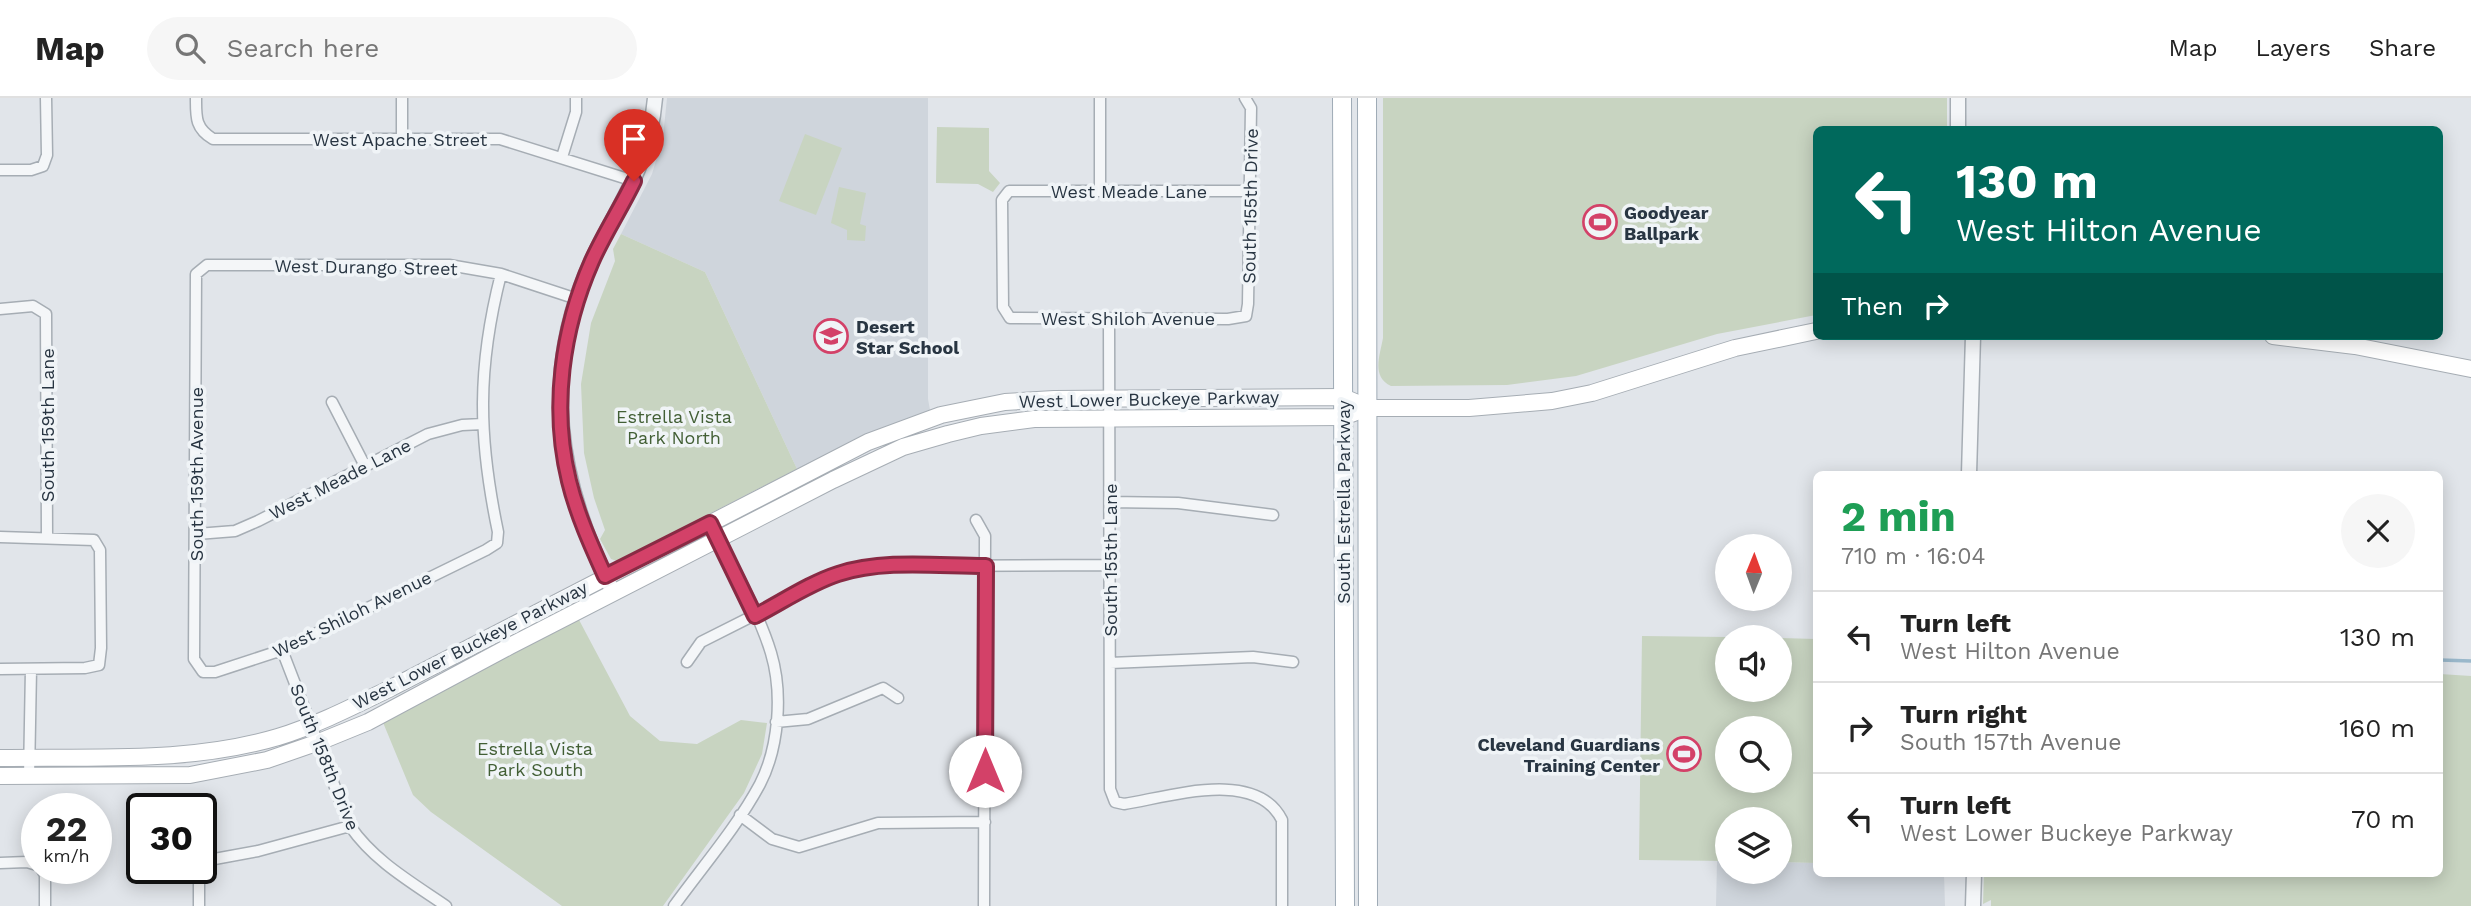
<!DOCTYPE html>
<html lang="en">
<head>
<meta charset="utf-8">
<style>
  body { margin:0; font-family:"Work Sans",sans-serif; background:#f6f6f6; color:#222; height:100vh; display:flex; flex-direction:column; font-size:26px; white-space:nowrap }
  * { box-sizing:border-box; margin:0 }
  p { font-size:23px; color:#767676 }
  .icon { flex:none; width:38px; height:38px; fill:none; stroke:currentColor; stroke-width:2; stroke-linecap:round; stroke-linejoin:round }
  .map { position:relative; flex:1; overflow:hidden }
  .details { position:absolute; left:1813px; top:373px; width:630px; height:406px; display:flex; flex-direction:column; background:#fff; border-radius:10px; box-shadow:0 4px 18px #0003 }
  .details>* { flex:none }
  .guide { position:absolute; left:1813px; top:28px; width:630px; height:214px; border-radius:10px; box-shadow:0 4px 18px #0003; background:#00695c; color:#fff; overflow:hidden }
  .needle { width:46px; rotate:1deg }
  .buttons { position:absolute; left:1715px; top:436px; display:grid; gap:14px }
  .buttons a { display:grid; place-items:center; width:77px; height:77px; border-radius:50%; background:#fff; box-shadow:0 4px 18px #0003; font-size:35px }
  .speed { position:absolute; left:21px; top:695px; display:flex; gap:14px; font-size:35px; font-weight:700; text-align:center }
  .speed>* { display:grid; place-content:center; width:91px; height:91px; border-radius:50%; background:#fff; box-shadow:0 4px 18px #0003; line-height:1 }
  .speed small { font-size:18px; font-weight:400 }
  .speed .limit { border:4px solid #111; border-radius:10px; background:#fff; color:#111 }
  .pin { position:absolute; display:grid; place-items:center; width:60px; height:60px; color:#fff; margin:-72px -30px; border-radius:50% 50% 50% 0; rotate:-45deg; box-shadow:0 0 7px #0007 }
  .pin .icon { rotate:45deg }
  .me { position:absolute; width:77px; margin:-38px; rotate:0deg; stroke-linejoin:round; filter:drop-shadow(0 0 5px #0008) }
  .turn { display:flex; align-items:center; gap:24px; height:147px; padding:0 28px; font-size:32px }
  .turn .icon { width:91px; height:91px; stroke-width:2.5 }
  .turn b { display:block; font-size:49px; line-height:60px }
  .then { display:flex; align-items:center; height:66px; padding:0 28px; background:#0003; gap:14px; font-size:26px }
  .round { display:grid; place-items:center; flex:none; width:74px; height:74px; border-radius:37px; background:#f6f6f6 }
  .headline { display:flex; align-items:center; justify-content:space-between; height:119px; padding:0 28px }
  h1 { font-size:42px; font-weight:700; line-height:52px; color:#1e9e55 }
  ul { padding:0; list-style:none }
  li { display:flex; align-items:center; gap:21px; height:91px; padding:0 28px; border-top:2px solid #e0e0e0 }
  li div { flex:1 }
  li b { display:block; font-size:26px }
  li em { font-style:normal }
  header { display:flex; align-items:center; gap:42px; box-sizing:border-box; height:98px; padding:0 35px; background:#fff; border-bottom:2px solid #e0e0e0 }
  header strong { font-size:33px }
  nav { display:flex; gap:38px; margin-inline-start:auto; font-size:24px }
  .search { width:490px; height:63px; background:#f6f6f6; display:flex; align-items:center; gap:18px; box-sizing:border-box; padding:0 24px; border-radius:38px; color:#767676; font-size:26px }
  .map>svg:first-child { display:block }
</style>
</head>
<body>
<header>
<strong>Map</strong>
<div class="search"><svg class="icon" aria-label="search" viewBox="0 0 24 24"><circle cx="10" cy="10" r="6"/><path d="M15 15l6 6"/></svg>Search here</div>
<nav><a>Map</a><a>Layers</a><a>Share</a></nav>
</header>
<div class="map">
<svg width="2471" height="808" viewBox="0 0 2471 808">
  <rect width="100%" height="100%" fill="#e1e5ea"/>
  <path fill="#cfd5dc" d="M667,0H928V301L930,312L874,333L797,371L705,174L621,136L652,76L663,39Z
    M1717,763H1727V774H1780V764L1816,765V775H1944L1945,808H1716Z"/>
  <path fill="#c8d4c1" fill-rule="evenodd" d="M1383,0H1947V31L1816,32V217L1717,236L1576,278L1507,287L1391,288C1371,279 1380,257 1383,240Z
    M937,29L989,30V73L1000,85L993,94L978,86L936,85Z
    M805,36L842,50L816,117L779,103Z
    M839,89L866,95L860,126L866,128L865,143L847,142V132L831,125Z
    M621,136L705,174L797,371L617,463L611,461L600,441L605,432L594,400L584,355L581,286L591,225L615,163L613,151Z
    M578,520L630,618L660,643L697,646L741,622L767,625L762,656L744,695L663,808H562L431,714L413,697L382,622Z
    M1642,538L1727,539V592H1780V540L1816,541V765L1780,764V721H1727V763L1639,762ZM1727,630H1780V682H1727Z
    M2440,576L2471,578V808H1991V802L1983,806L1984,775H2440Z"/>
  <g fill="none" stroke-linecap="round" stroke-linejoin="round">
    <path stroke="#9ab8cb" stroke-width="3.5" d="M2440,562L2471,563"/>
    <g stroke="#a6adb4" stroke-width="13">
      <path id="minor" d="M196,0C196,19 195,30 213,41H500L634,83
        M1100,0V93
        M1245,0L1251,10L1248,206L1246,218L1228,221L1010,220L1003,209L1002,102L1009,93H1250
        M402,40V0
        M562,59L576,14V0
        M0,72H31L43,68L47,57L46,0
        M501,176C477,270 478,339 498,434L497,445L486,452L282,552L215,574H203L194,561L196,176L207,167H449L501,176L577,201
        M0,211L33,208L46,216L47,439
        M1109,220L1110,691L1115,704L1124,706C1169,699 1256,670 1282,722V808
        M332,304L365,368
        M1110,404L1178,405L1273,417
        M976,422L985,438L984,808
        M197,436L235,433L258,423L428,336L462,327L483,326
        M0,439L94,442L100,452L101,550L99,567L85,570L0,571
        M282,552L350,728C374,763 411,784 446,808
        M687,564L701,544L826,481L854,472L894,468L1110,467
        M1110,565L1253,559L1293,564
        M776,624L808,621L883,590L898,600
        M29,679L31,571
        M740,717L772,741L799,749L878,725L985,724
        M0,765L27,764L37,767
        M41,770L45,777V808
        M199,808V772L209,762L258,753L350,728
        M674,808C703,768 737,729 760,686C779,649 783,595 771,555C759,515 730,463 710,425"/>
    </g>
    <g stroke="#a6adb4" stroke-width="17">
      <path id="tertiary" d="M1958,0V32
        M1969,376L1973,238
        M611,490C557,382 540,275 592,162C620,103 649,70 655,0
        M1973,808L1974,775"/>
    </g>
    <g stroke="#a6adb4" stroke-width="18">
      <path id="secondary" d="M2273,238L2355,248L2471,271
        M0,660C93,658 187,666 278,639C317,627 354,608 391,590L868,344L941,317L1005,304L1054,301L1343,299L1355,304
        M0,678L190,677L267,662L319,644L368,624L510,548L833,382L903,349L948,336L981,328L1034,321L1343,319L1367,310H1469L1552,303L1592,295L1735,250L1816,233"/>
    </g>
    <g stroke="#9fabb6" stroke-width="20">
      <path id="primary" d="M1342,0L1345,808
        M1367,0L1368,808"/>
    </g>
    <use href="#minor" stroke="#f4f6f8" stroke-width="10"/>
    <use href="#tertiary" stroke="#f4f6f8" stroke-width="14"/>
    <use href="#secondary" stroke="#fff" stroke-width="16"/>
    <use href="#primary" stroke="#fff" stroke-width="18"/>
  </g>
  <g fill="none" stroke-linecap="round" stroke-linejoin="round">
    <g stroke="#892a44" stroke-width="18">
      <path id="route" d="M634,83C621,110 604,136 592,163C562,231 551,310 569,383C577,416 591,447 605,478L710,425L755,518C782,504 810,485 838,476C884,461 938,468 986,468L985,673"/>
    </g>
    <use href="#route" stroke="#d34168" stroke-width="12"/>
  </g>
  <defs>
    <g id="stadium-ring" transform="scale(1.75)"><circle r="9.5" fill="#f0f4f7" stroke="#d34168" stroke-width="1.5"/><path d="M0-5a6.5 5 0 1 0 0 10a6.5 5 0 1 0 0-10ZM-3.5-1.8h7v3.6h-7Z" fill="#d34168"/></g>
    <g id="school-ring" transform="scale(1.75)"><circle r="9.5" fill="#f0f4f7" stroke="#d34168" stroke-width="1.5"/><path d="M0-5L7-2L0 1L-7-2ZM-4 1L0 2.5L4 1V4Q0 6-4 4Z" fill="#d34168"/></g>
  </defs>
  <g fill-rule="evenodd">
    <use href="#stadium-ring" x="1600" y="124"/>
    <use href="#school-ring" x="831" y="238"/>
    <use href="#stadium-ring" x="1684" y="656"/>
  </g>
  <g text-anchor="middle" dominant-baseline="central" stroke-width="7" stroke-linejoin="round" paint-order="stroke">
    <g font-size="18" fill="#283542" stroke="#f0f4f7">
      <text x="400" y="41">West Apache Street</text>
      <text x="1129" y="93">West Meade Lane</text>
      <text transform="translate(1250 108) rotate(-89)">South 155th Drive</text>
      <text transform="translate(366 169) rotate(1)">West Durango Street</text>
      <text x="1128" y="220">West Shiloh Avenue</text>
      <text transform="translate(1149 301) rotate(-1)">West Lower Buckeye Parkway</text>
      <text transform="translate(47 327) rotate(-90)">South 159th Lane</text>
      <text transform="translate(196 376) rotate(-90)">South 159th Avenue</text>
      <text transform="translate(340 381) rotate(-27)">West Meade Lane</text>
      <text transform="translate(1343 404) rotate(-90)">South Estrella Parkway</text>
      <text transform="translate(1110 462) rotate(-90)">South 155th Lane</text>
      <text transform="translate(352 516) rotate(-26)">West Shiloh Avenue</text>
      <text transform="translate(470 547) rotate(-27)">West Lower Buckeye Parkway</text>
      <text transform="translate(325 659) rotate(68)">South 158th Drive</text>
    </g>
    <g font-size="18" font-weight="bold" fill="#283542" stroke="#f0f4f7" text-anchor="start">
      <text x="1624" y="114">Goodyear<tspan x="1624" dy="21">Ballpark</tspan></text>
      <text x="856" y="228">Desert<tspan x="856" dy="21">Star School</tspan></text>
      <text x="1660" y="646" text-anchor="end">Cleveland Guardians<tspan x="1660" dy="21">Training Center</tspan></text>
    </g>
    <g font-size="18" fill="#425f35" stroke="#f0f4f7">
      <text x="674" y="318">Estrella Vista<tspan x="674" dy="21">Park North</tspan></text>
      <text x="535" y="650">Estrella Vista<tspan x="535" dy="21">Park South</tspan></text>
    </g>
  </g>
</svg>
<div class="buttons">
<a><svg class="needle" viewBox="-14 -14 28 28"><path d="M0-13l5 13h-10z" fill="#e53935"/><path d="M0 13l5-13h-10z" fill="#767676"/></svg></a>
<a><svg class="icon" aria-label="sound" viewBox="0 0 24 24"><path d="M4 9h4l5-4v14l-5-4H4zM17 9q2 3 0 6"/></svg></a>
<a><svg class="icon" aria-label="search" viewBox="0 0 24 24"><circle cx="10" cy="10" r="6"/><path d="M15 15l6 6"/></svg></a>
<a><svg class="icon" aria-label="layers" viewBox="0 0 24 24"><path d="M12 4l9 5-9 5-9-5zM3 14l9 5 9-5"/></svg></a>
</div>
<div class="speed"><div>22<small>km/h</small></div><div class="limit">30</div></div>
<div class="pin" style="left:634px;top:83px;background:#d93025"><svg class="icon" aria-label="arrive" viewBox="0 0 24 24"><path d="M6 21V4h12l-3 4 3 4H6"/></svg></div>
<svg class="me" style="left:985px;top:673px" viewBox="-20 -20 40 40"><circle r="19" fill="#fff"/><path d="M0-13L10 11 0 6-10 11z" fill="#d34168"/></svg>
<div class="guide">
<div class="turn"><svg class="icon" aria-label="left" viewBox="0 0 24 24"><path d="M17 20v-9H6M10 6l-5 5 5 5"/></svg><div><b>130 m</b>West Hilton Avenue</div></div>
<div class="then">Then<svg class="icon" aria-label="right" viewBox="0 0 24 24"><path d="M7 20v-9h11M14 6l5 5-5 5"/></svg></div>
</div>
<section class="details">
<div class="headline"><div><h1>2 min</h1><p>710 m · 16:04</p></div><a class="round"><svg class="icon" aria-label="close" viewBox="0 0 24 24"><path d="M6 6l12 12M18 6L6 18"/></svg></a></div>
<ul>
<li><svg class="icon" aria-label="left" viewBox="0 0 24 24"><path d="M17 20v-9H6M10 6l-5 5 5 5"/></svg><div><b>Turn left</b><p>West Hilton Avenue</p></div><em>130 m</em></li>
<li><svg class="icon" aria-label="right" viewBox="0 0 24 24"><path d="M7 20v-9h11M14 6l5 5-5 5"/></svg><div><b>Turn right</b><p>South 157th Avenue</p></div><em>160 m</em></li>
<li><svg class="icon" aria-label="left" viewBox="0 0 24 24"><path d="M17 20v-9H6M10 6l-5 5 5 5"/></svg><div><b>Turn left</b><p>West Lower Buckeye Parkway</p></div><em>70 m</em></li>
</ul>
</section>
</div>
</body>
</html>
